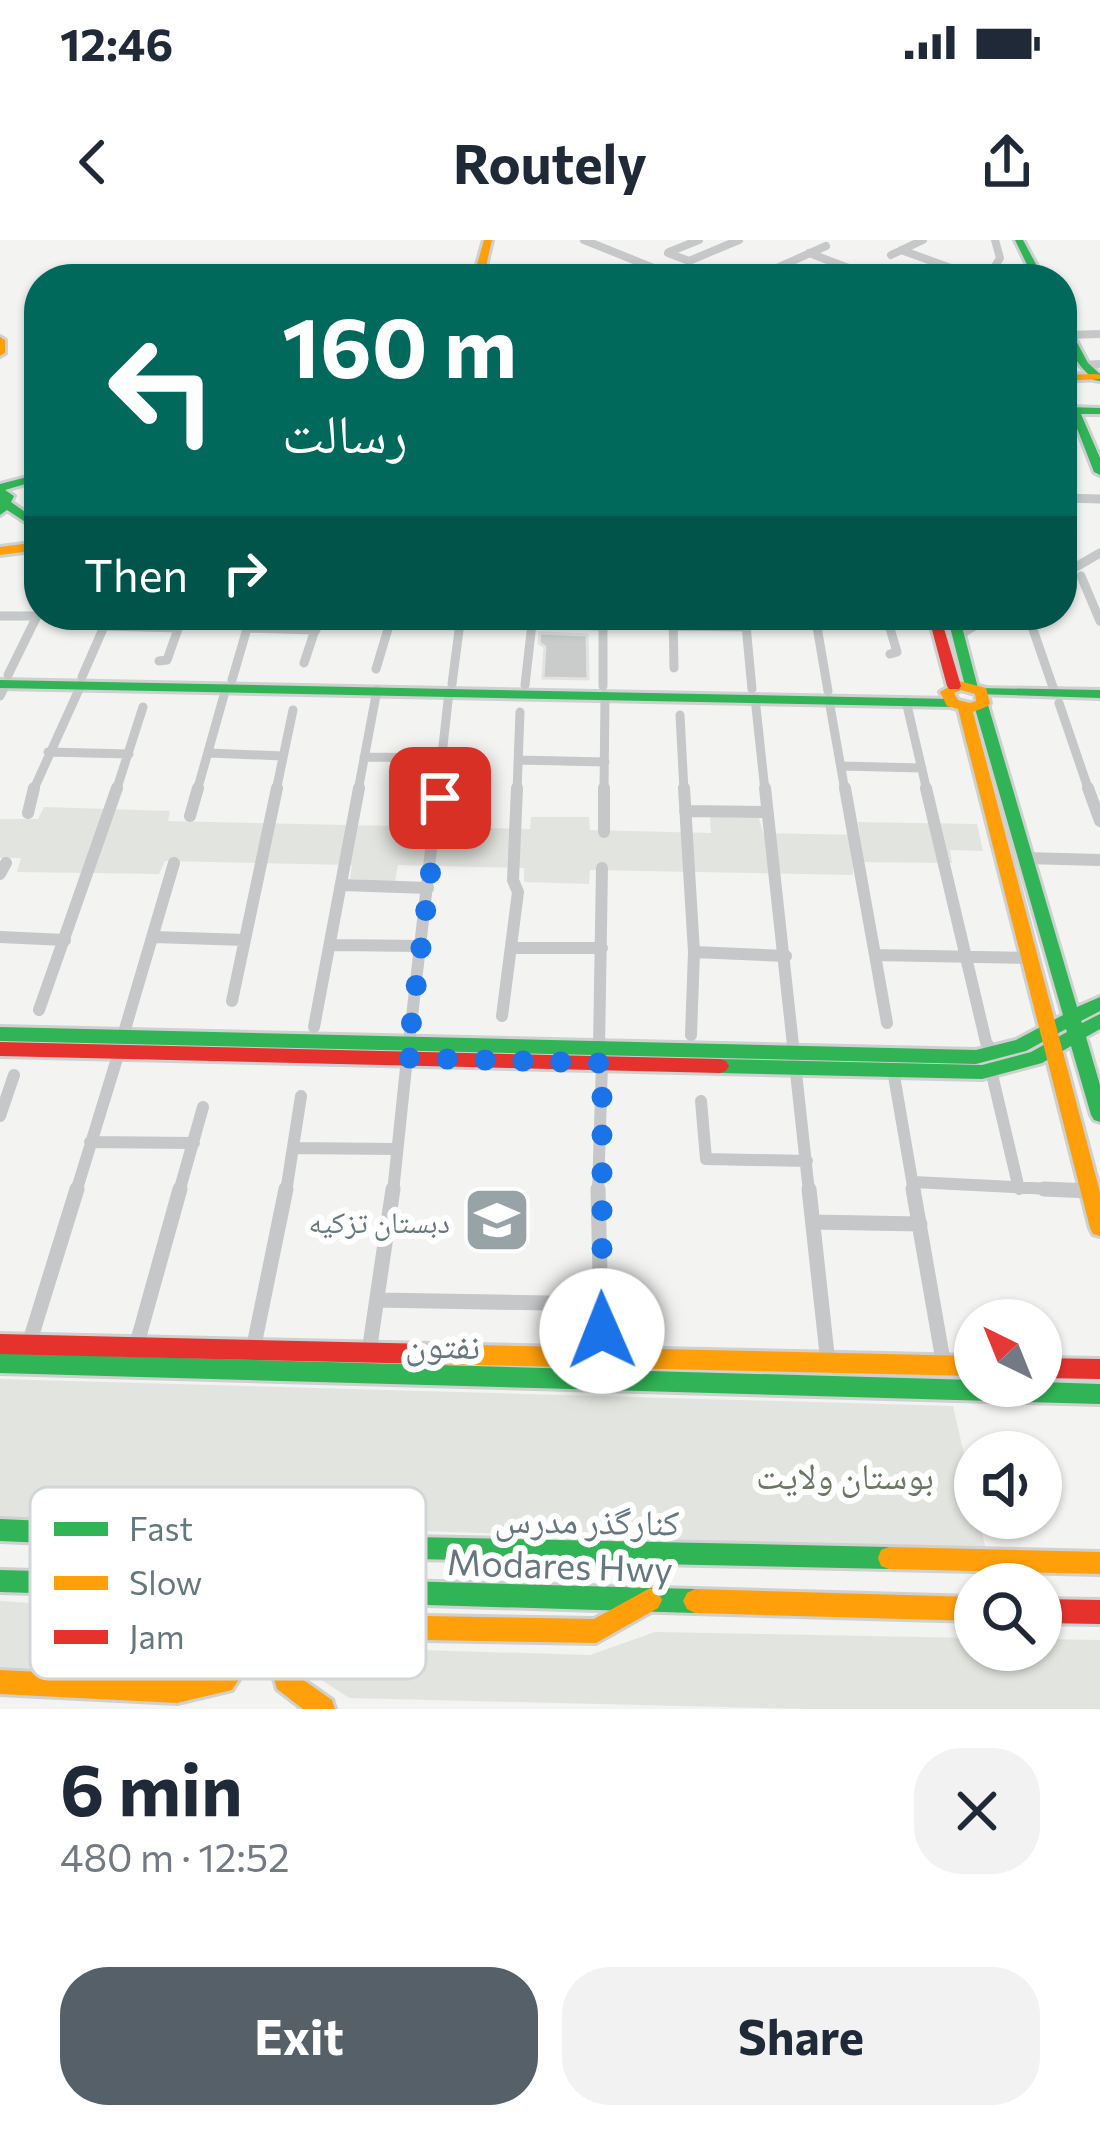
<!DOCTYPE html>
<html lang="en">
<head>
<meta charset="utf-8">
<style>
  body { margin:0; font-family:Commissioner,"Noto Naskh Arabic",sans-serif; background:#f2f2f3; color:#1f2937; height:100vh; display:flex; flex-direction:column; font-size:45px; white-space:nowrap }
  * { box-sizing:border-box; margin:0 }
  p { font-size:39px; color:#747a83 }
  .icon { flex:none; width:66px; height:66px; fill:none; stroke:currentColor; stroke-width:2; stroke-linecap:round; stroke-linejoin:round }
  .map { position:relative; height:1469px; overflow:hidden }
  .panel { display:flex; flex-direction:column; background:#fff; flex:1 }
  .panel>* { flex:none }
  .top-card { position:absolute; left:24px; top:24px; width:1053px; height:366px; border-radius:48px; box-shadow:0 3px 9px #0004; background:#00695c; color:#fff; overflow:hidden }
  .needle { width:78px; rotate:317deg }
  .fabs { position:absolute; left:954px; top:1059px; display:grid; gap:24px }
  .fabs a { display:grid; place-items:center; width:108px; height:108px; border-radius:50%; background:#fff; box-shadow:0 3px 9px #0004; font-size:60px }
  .pin { position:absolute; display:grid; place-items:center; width:102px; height:102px; color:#fff; margin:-51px; border-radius:24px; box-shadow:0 6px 18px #0006 }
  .me { position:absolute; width:132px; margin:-66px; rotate:359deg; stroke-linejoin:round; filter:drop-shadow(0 0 9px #0008) }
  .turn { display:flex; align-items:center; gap:42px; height:252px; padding:0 60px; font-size:54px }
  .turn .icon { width:156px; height:156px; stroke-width:2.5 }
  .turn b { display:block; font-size:84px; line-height:102px }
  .then { display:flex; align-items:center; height:114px; padding:0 60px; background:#0003; gap:24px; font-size:45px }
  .round { display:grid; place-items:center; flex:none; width:126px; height:126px; border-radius:48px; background:#f2f2f3 }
  .headline { display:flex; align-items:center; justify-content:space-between; height:204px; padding:0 60px }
  h1 { font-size:72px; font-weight:700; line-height:90px }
  .primary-button { display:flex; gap:24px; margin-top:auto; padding:24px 60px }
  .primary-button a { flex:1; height:138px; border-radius:48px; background:#556069; color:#fff; font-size:48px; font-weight:700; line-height:138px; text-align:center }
  .primary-button a+a { background:#f2f2f3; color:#1f2937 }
  .status { display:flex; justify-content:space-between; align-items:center; height:84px; padding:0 60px; background:#fff; direction:ltr }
  .status svg { height:33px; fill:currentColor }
  header { display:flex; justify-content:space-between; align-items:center; height:156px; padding:0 60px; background:#fff; font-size:54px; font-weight:700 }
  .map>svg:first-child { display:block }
</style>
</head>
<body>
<div class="status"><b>12:46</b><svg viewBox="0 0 49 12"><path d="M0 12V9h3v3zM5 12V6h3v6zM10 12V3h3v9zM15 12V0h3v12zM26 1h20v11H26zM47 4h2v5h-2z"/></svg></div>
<header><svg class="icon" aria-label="back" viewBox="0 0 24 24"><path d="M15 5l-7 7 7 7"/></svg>Routely<svg class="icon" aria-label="share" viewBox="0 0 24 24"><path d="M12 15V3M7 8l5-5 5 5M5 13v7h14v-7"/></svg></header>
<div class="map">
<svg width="1100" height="1469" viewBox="0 0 1100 1469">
  <rect width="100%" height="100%" fill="#f3f3f2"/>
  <path fill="#e2e5df" d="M44,567L170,571L168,581L530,589L531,577H589L590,590L711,593L710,577L759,578L763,593L860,595L858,582L977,584L983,611L950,610L952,623L853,622V635L590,630L589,644L524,642V628L398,625L395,642L350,639L352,625L165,621L159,634L17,632L21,618H0V579H38Z
    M0,1139L953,1166L986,1310L0,1277Z
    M0,1361L156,1371L203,1391L210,1424L174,1437L0,1427Z
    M655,1392L975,1398V1410H1041V1399L1100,1400V1469H805L349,1458L309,1432L319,1407L590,1415Z"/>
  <path fill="#cacccc" stroke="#e2e2e2" stroke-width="3" d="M540,393L587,395L588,439L543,438L545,407L539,403Z"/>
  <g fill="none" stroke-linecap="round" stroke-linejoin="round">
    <g stroke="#cfd0d0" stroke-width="6">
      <path id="fast" d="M1015,0H1023L1044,39H1034Z
        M1062,81L1067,84L1088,123L1100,134V141L1094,140C1078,125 1062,104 1062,81Z
        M1068,167L1100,168V174H1081L1100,218V235L1094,232L1073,178L1062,181V174L1067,173L1063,170Z
        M39,234V240L5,250L14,256L11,262L39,282V291L7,270L0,275V244Z
        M947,375H959L978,448L1100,450V458L976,454L975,449H967L965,446Z
        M0,440L952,459L959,463L952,467L0,448Z
        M981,461L988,465L1077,767L1100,757V771L1081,781L1082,783L1100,774V789L1086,797L1100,845V882L1094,880L1091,875L1071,806L1042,823L982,839L720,833L714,831L711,826L714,821L720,819L982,825L1031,812L1067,792L1066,789L1026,811L976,824L0,801V787L976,810L1016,800L1063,775L974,465Z
        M0,1113L975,1140V1146H1041V1142L1100,1144V1164L0,1133Z
        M0,1279L414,1297L889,1307L897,1310L900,1318L897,1326L889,1329L414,1319L0,1301Z
        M0,1330L695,1349L703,1353L707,1361L703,1369L695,1373L0,1352Z"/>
    </g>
    <g stroke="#cfd0d0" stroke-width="6">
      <path id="slow" d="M484,0H492L483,39H473Z
        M0,97L5,100V113L0,116Z
        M1062,135L1096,134L1100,135V139L1062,141Z
        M39,302V310L0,315V307Z
        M959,441L986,448L990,463L988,466L973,472L1100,952V996L1093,994L1090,988L958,469L947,466L940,452ZM961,450L975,454L976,461L970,463L958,460L954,453Z
        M431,1104L975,1116V1136L431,1124L424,1121L421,1114L424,1107Z
        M889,1307L1100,1312V1334L889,1329L881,1326L878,1318L881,1310Z
        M188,1337C225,1353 245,1381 252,1420L232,1450L177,1463L0,1454V1430L177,1439L217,1431L228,1417C219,1370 193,1378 176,1349L180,1341Z
        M650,1348L658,1352L662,1360L658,1368L596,1403L312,1398L300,1404L293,1422L295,1434L332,1460L335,1469H303L277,1449L269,1422L283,1388L311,1374L594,1379Z
        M695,1349L975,1357V1381L695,1373L687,1369L683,1361L687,1353Z"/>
    </g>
    <g stroke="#cfd0d0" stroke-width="6">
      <path id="jam" d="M928,375H940L961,446L959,449H949L947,446Z
        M0,802L720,819L726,821L729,826L726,831L720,833L0,816Z
        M0,1094L431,1104L438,1107L441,1114L438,1121L431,1124L0,1114Z
        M1041,1118L1100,1119V1139L1041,1138Z
        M1041,1359L1100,1360V1384L1041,1383Z"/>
    </g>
    <path stroke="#c5c7c8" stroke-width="8" d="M584,0L681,39
      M995,0L1000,18L992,31L999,39
      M901,10L962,32
      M669,12L699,0
      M668,13L689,21L739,0
      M809,13L867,35
      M891,15L923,0
      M865,36L882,28L902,35L894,39
      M752,39L826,6
      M1068,95L1100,94
      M1084,125L1100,124"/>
    <path stroke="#c5c7c8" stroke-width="9" d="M1062,258L1100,259
      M1062,335L1100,313
      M1081,336L1100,381
      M603,375V446
      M673,375L674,428
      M745,375L752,449
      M815,375L828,451
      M886,375L897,412L890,414
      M1028,375L1055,453
      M0,376H37
      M390,381L460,384
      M532,384L603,386
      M103,386L178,388
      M674,386L746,387
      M247,388L316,390
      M959,395L993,375
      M159,421L167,420L183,375
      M304,423L320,375
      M376,429L391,379
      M8,435L39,372
      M82,437L109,375
      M232,440L251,375
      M452,444L461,375
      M525,445L533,375
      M0,456L6,444
      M755,458L765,551
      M829,460L845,551
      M906,461L927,551
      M1059,463L1089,551
      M680,475L684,551
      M48,512L129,514
      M209,513L282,516
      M364,517L444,518
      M518,520L605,522
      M841,526L922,528
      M33,551L81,445
      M116,551L143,467
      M197,551L226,448
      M276,551L293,470
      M358,551L377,450
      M438,551L449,452
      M517,551L520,472
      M604,551L605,455"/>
    <path stroke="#c5c7c8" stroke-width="12" d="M684,548L694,712L691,795
      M765,548L809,952
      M845,548L875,715
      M926,548L986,802L994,814
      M1088,548L1100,581
      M685,571L767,572
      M28,573L34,548
      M190,576L198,548
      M604,592V548
      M1025,618L1100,620
      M0,634L6,623
      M342,645L428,648
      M0,697L65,700
      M154,697L245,700
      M332,705L422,706
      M513,708H602
      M694,712L786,716
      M232,761L277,548
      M39,770L117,548
      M502,776L518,652L513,640L517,548
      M887,783L875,715L1029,718
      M314,787L359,548
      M123,796L174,623
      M409,803L438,548
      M599,808L602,628
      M893,830L914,952
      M991,830L1019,949
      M701,861L706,919L807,921
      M0,876L14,835
      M90,902L194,903
      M293,908L397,909
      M914,942L1090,951
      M76,952L119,812
      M179,952L203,867
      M286,952L301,856
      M393,952L407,818
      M598,952L602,823"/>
    <path stroke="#c5c7c8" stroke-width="15" d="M598,949L602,1118
      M809,949L828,1123
      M913,949L944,1126
      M1044,949L1090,951
      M813,982L920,984
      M377,1060L601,1064
      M29,1104L77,949
      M136,1107L180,949
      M253,1110L286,949
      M369,1112L393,949"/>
    <use href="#fast" fill="#30b455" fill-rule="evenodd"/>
    <use href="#slow" fill="#ff9f0a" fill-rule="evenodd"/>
    <use href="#jam" fill="#e5322d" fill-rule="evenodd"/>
  </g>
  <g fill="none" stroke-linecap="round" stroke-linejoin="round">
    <path stroke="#1a73e8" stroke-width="21" stroke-dasharray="0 37.8" d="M440,558L407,818L602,823V1091"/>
  </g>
  <defs>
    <g id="school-square" transform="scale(3.45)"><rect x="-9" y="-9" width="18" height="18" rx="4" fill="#97a3a7" stroke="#fff"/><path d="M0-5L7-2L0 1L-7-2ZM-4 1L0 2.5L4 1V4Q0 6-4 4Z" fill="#fff"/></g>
  </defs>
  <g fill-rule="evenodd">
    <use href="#school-square" x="497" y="980"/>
  </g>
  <g text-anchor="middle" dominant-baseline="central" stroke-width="12" stroke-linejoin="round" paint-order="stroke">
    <g font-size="30" fill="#66787f" stroke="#fff" text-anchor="end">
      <text x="450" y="980">دبستان تزکیه</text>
    </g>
    <g font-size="36" fill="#66787f" stroke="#fff">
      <text transform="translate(443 1103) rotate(2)">نفتون</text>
      <text transform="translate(587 1279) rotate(1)">کنارگذر مدرس</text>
      <text transform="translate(560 1324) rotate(2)">Modares Hwy</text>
    </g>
    <g font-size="36" fill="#6b7764" stroke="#fff">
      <text x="845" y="1234">بوستان ولایت</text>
    </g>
  </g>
  <rect x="30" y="1247" width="396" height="192" rx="18" fill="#fff" stroke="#d1d6d9" stroke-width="3"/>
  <rect x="54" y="1282" width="54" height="14" fill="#30b455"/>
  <rect x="54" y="1336" width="54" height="14" fill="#ff9f0a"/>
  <rect x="54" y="1390" width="54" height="14" fill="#e5322d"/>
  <g font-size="33" fill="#66787f">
    <text x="129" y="1301">Fast</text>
    <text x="129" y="1355">Slow</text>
    <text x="129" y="1409">Jam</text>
  </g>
</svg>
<div class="fabs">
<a><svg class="needle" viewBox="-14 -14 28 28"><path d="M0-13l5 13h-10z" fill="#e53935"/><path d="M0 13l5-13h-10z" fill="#747a83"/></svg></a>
<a><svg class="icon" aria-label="sound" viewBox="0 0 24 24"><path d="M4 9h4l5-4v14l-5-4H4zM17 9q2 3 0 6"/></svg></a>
<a><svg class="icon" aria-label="search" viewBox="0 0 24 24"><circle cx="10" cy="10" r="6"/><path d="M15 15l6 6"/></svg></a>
</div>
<div class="pin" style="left:440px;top:558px;background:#d93025"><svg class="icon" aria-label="arrive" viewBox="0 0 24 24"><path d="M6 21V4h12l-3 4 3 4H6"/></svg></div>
<svg class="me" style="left:602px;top:1091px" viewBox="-20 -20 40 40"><circle r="19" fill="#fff"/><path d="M0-13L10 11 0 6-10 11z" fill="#1a73e8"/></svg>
<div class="top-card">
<div class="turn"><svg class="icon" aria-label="left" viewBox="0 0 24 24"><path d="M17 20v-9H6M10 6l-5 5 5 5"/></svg><div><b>160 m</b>رسالت</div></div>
<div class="then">Then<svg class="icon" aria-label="right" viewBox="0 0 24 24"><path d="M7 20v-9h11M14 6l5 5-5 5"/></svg></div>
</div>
</div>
<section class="panel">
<div class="headline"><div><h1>6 min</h1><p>480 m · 12:52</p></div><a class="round"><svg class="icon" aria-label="close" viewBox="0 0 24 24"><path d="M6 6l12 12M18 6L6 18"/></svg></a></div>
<div class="primary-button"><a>Exit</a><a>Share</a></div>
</section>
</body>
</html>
